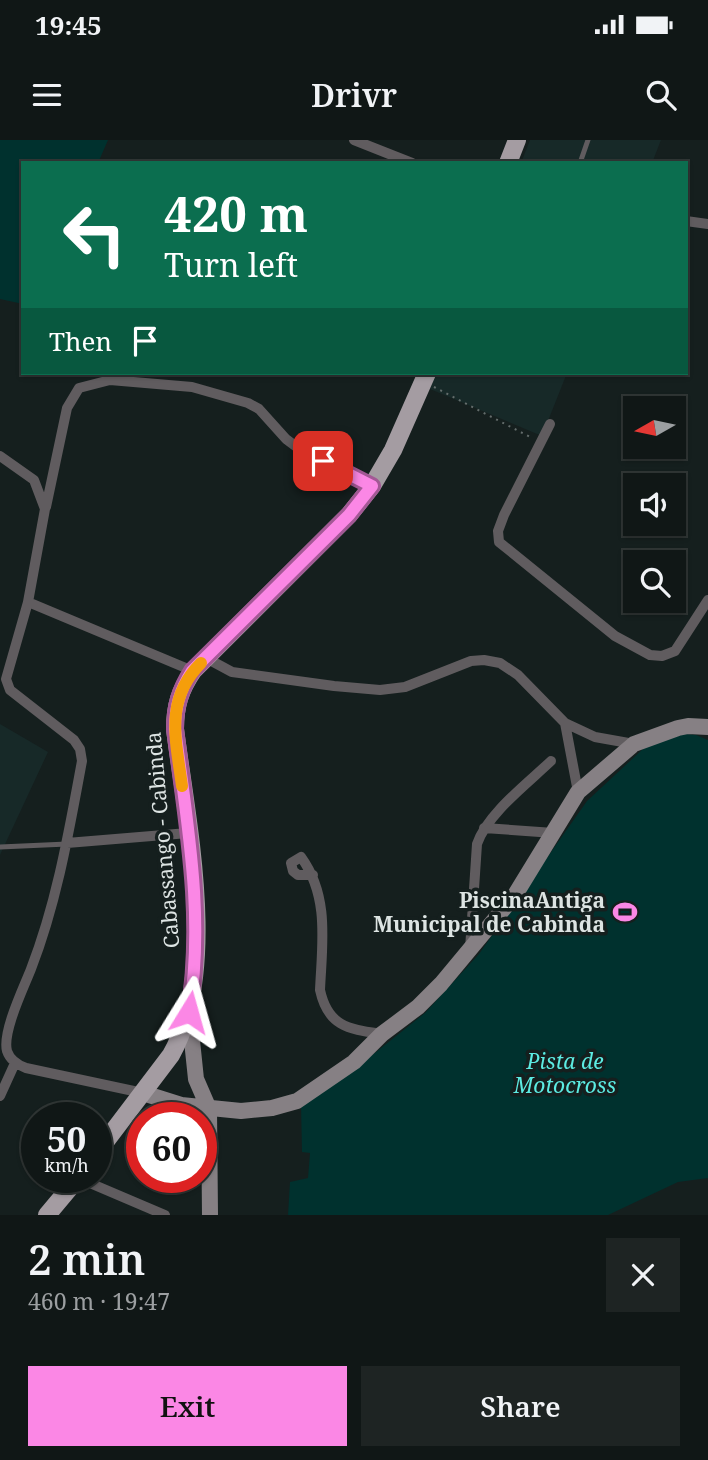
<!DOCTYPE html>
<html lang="en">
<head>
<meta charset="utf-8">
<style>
  body { margin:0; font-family:"Noto Serif",serif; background:#1e2423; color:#f1f3f6; height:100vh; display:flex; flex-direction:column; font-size:26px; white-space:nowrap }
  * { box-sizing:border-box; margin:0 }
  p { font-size:23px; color:#9c9fa1 }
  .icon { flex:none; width:38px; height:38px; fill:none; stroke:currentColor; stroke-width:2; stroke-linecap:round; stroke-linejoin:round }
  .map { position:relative; height:1075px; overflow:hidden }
  .side { display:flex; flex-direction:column; background:#101716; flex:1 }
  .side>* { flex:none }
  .top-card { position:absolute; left:21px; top:21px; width:667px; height:214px; border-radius:0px; box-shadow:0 2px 5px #0004,0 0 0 2px #303635; background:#0b6e4f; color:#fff; overflow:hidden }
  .needle { width:46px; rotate:261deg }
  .tools { position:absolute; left:623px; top:256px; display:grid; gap:14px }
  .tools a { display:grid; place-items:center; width:63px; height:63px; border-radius:0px; background:#101716; box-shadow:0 2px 5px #0004,0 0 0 2px #303635; font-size:35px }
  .speed { position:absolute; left:21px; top:962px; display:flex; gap:14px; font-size:35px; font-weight:700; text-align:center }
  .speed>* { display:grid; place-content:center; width:91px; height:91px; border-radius:50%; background:#101716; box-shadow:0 2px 5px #0004,0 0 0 2px #303635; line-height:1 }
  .speed small { font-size:18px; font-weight:400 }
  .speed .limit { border:10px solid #d22; background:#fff; color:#111 }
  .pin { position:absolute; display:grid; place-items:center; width:60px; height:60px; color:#fff; margin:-30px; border-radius:14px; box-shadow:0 4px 10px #0006 }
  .me { position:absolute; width:77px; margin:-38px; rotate:8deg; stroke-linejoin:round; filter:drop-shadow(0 0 5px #0008) }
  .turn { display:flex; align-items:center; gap:24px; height:147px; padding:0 28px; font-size:32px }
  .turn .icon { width:91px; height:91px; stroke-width:2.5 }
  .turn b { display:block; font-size:49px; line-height:60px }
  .then { display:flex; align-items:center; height:66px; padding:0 28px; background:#0003; gap:14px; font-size:26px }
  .round { display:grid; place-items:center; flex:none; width:74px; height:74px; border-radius:0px; background:#1e2423 }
  .headline { display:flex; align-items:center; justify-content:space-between; height:119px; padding:0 28px }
  h1 { font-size:42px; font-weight:600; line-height:52px }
  .button { display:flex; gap:14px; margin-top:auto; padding:14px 28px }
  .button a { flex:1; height:80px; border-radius:0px; background:#fb87e5; color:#111; font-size:28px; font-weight:600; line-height:80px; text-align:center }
  .button a+a { background:#1e2423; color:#f1f3f6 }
  .status { display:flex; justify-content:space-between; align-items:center; height:49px; padding:0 35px; background:#101716; direction:ltr }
  .status svg { height:19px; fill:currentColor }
  header { display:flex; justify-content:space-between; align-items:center; height:91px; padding:0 28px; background:#101716; font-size:32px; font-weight:600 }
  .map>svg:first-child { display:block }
</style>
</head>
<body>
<div class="status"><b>19:45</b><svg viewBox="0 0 49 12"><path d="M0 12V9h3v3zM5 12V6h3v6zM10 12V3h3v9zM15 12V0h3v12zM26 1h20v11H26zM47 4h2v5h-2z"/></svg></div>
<header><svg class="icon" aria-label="menu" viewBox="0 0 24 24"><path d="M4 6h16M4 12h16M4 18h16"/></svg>Drivr<svg class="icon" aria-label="search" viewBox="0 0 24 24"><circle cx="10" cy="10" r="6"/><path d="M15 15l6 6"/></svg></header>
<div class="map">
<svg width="708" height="1075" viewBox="0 0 708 1075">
  <rect width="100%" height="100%" fill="#151f1e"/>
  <path fill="#172928" d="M530,0H661L652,23H521Z
    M436,233H567L542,296L430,249Z
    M0,584L48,612L0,715Z"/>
  <path fill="#00312e" d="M0,0H108L98,23H23V164L0,159Z
    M677,593L696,595L708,600V1038L678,1042L608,1075H288L290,1042L308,1038L310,1013L302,1012L301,964L366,920L425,873L479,814L587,661L644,608Z"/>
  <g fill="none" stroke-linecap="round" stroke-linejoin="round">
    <path stroke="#646d6c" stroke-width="2" stroke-dasharray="2 5" stroke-linecap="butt" d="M434,247L532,298"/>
    <path stroke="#605c5f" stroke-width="5" d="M580,23L588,0
      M0,707L67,704"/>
    <path stroke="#605c5f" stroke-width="10" d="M354,0L412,23
      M686,81L708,84
      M550,284L504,375L498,391L499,402L615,496L650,515L662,516L675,511L708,460
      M0,316L34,340L45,369L28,462L6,539L10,550L74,600L80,609L82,621C69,691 57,762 31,829C24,847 2,892 7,911C10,920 18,925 26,928L143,953
      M46,367L67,268L79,248L110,240L192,247L248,263L259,269L286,299L298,308L372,346
      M28,462L193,531
      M206,518L232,532L334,546L380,550L405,547L471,521L484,520L500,523L518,535L565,583L578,652
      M565,583L595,597L634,604
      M484,688L554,693
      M67,703L188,693
      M313,735H298L293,731L291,723L301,717C330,757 322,804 320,850C328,887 349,889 382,894
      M470,809L477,704C487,674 528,643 551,621
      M0,956L15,923
      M78,1038L165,1075"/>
    <path stroke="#868084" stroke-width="16" d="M189,872L196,939L209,969L210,1075
      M143,953L181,965L241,971L272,968L297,961L354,922L382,894L418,867L441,844L515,755L578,652L634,604L678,588L688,586L708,587"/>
    <path stroke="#a49ca2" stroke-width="18" d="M508,23L517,0
      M96,1014L171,915C219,830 187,683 175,589C175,566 180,550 193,531L349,375L372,346L393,310L427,233
      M47,1075L78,1038"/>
  </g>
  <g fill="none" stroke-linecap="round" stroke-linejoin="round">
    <g stroke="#a35895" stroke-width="18">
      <path id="route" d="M189,872C205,778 187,683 175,589C175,566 180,550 192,531L349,375L372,346L323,321"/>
    </g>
    <use href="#route" stroke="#fb87e5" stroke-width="12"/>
    <path stroke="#f59e0b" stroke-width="12" d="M182,646C176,600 164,560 201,523"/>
  </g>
  <defs>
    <g id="stadium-bare" transform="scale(1.89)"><path d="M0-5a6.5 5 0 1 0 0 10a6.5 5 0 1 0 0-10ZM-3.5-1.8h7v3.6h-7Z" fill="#fb87e5" stroke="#151f1e" stroke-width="2.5" paint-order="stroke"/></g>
  </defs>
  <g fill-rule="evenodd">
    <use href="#stadium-bare" x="625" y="772"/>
  </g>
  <g text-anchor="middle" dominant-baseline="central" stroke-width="7" stroke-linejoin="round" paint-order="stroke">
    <g font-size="21" fill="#dde4e3" stroke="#151f1e">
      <text transform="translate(162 700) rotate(-95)">Cabassango - Cabinda</text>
    </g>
    <g font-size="21" font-weight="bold" fill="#dde4e3" stroke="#151f1e" text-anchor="end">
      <text x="605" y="760">PiscinaAntiga<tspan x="605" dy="24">Municipal de Cabinda</tspan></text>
    </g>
    <g font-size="21" font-style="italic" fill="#5cebe2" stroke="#151f1e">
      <text x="565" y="921">Pista de<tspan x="565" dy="24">Motocross</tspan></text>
    </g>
  </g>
</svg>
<div class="tools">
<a><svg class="needle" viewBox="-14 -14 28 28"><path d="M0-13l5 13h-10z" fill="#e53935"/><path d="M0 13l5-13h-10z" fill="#9c9fa1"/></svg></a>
<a><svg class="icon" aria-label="sound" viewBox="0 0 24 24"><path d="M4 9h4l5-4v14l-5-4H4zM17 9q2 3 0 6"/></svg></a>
<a><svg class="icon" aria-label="search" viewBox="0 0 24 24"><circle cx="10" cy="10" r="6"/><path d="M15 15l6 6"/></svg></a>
</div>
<div class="speed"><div>50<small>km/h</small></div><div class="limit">60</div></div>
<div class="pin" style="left:323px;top:321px;background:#d93025"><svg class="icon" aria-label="arrive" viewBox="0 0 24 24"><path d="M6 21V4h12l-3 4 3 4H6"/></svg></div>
<svg class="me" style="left:189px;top:872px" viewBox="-20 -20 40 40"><path d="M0-17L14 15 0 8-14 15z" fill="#fb87e5" stroke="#fff" stroke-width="4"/></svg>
<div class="top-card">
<div class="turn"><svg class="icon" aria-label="left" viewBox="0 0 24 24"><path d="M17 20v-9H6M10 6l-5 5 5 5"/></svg><div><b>420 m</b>Turn left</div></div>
<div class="then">Then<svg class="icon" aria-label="arrive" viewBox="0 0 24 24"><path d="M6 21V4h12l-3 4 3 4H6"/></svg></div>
</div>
</div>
<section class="side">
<div class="headline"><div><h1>2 min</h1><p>460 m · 19:47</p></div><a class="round"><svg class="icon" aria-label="close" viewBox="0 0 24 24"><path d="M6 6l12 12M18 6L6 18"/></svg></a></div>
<div class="button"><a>Exit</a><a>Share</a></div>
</section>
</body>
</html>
